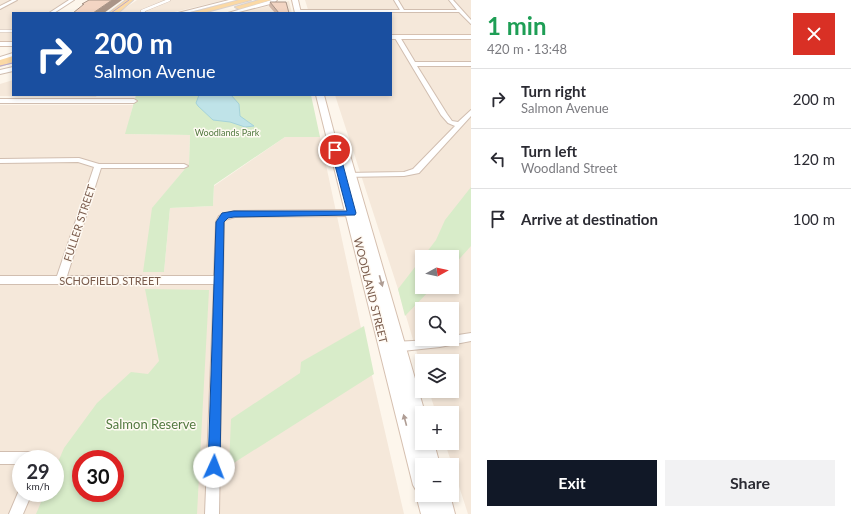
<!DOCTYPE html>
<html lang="en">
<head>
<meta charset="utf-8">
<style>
  body { margin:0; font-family:Lato,sans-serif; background:#f2f2f3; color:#2b2b33; height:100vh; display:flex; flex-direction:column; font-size:15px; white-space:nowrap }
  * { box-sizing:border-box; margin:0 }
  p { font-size:13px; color:#7c7c81 }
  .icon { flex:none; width:22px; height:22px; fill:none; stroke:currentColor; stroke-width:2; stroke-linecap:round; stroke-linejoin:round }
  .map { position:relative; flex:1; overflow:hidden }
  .drawer { display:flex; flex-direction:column; background:#fff; width:380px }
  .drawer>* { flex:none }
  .banner { position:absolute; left:12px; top:12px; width:380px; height:84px; border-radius:0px; box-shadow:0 2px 6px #0003; background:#1a4fa0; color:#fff; overflow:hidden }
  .needle { width:26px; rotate:82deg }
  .tools { position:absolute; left:415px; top:250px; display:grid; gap:8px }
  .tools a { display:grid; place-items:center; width:44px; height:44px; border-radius:0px; background:#fff; box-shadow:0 2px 6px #0003; font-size:20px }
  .speed { position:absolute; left:12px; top:450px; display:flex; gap:8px; font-size:20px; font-weight:700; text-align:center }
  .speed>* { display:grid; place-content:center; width:52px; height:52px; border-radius:50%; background:#fff; box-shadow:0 2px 6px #0003; line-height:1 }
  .speed small { font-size:10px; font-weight:400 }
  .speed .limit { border:6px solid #d22; background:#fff; color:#111 }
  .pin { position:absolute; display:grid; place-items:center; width:34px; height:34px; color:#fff; margin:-17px; border:2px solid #fff; border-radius:50%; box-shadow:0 1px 4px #0007 }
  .me { position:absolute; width:44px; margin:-22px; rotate:2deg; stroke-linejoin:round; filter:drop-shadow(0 0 3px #0008) }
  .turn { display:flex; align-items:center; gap:14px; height:84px; padding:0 16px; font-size:18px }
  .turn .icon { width:52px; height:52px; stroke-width:2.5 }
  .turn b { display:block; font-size:28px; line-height:34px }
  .round { display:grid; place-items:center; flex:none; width:42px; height:42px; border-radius:0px; background:#f2f2f3 }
  .summary { display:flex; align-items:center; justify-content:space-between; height:68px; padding:0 16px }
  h1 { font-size:24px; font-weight:700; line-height:30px; color:#1e9e55 }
  .cta { display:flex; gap:8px; margin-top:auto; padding:8px 16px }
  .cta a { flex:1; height:46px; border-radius:0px; background:#111827; color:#fff; font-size:16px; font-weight:700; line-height:46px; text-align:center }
  .cta a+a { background:#f2f2f3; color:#2b2b33 }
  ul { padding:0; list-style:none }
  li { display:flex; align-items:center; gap:12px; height:60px; padding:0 16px; border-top:1px solid #e1e1e2 }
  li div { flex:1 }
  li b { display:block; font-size:15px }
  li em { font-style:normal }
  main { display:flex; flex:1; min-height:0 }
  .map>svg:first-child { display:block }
</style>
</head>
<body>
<main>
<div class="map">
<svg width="471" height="514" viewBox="0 0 471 514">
  <rect width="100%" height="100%" fill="#fdf6ec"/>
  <path fill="#f5e8da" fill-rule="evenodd" d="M0,0H70L49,13H13V42H0Z
    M137,0H225L170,13H118Z
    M305,0H471V34H391V13H309Z
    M289,1L292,13H240Z
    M391,40H471V514H468L445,443H452V413H436L429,391H452V361H422V370L398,289L335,95H391ZM422,257H452V287H422ZM422,309H452V339H422Z
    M13,80V95H97L96,97L0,96V84Z
    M0,105H133L126,134L190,135L189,164L152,209L164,272L170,208L213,206L214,186L285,137H320L361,328L404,514H0ZM21,459H55V493H21ZM81,459H115V493H81Z"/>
  <path fill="#d8ecc9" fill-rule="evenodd" d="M136,95H311L320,137H285L214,185L213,206L170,208L164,272H143L152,208L189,164L190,135L125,134Z
    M471,187V246L452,267V257H423L436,240L445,220Z
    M422,258V287H433L405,316L398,289Z
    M145,289L209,290L197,514H36L45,493H55V469L64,448L97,403L131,372L148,374L159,361ZM81,459H115V493H81Z
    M364,326L374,374L229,466L231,419L300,373L301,362Z"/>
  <path fill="#bfe3e8" stroke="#a5d3da" d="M199,95H231L239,104L240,116L254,126L245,127L230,122L213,120L198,106L196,103Z"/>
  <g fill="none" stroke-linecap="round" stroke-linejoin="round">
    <g stroke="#d1beb0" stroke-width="3.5">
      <path id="lane" d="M145,13L142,11L169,0
        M0,31H13"/>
    </g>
    <g stroke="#d1beb0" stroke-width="2">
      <path id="street" d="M12,0H17L0,9V6Z
        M69,0H74L54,13H49Z
        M229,0H236L186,13H178Z
        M272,0H277L274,3L235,13H228Z
        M394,0H398L404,10H457L449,0H453L471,20V24L459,12H298L296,11L298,10H400Z
        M396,37H400L415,62H471V66H417L447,114L452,121L458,122L471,110V116L419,173L404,176L342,177L341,175L345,173L404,172L413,169L455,126L448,123L441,115L395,38Z
        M13,53V57L0,61V57Z
        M13,67V71L0,74V70Z
        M0,99H134L137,101L134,103H0Z
        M79,158L99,164H184L188,166L184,168H101L67,276H214L216,222L219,216L234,211L357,210L361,213L357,216L235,217L225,220L224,222L219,514H205L214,284H0V276H57L94,167L78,162L0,163V159Z
        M471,333V341L440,347L393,352L389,350L388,347L389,344L393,342L452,339V336Z
        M0,452H38L42,454L44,459H21V464H0Z
        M20,488L21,493H32L23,514H9Z"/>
    </g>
    <g stroke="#d6c0b0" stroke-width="2">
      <path id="secondary" d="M292,0H298L301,13H295Z
        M391,35H471V39H391Z
        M0,42H13V46H0Z
        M316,95H324L338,148L343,145L348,148L425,413H422V443H434L440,465H422V495H450L455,514H421L416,495L417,492L413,485ZM417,435L422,437L419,441Z"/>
    </g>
    <g stroke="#dad1cd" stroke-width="2">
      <path id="primary" d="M126,0H133L118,13H109Z
        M239,0H251L203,13H190Z
        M259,0H271L239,9L235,7Z
        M13,56V62L0,66V60Z"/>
    </g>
    <use href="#lane" stroke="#fff" stroke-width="2.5"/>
    <use href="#street" fill="#fff" fill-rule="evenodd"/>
    <use href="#secondary" fill="#fff" fill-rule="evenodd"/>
    <use href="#primary" fill="#fbd9a5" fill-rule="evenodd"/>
    <path stroke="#b9a8c9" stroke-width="1" d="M111,13L129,0
      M0,66L13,63"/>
  </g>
  <path fill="#d1b7a8" d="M270,2L289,13H275L269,6Z"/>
  <path fill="#aa9588" d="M112,0H122L104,13H93Z"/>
  <path fill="#f3d5c3" stroke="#aa9588" d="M89,0H112L93,13H73L84,4H82Z
    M270,2H286L289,13H279Z"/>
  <defs><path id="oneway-solid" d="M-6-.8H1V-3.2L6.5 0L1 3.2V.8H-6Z"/></defs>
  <g fill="#af9d94">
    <use href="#oneway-solid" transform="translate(381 281) rotate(74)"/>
    <use href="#oneway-solid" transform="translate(405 420) rotate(-105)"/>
  </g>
  <path fill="#1a73e8" stroke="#114b97" d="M335,147L339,150L356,213L355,215L234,217L228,218L224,222L220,467L219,472L214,473L209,472L208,467L216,222L222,213L234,211H347L331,150Z"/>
  <g text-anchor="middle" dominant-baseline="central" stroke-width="3" stroke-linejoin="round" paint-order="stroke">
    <g font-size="9" fill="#537a41" stroke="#fffaf3">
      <text x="227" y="132">Woodlands Park</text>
    </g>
    <g font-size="11" fill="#7a5c4d" stroke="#fffaf3">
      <text transform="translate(79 223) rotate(-72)">FULLER STREET</text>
      <text x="110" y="280">SCHOFIELD STREET</text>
      <text transform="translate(371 290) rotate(76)">WOODLAND STREET</text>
    </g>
    <g font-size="13" fill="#537a41" stroke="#fffaf3">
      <text x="151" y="424">Salmon Reserve</text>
    </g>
  </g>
</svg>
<div class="tools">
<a><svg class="needle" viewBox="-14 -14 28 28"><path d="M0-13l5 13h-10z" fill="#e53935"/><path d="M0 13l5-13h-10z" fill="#7c7c81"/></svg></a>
<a><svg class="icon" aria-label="search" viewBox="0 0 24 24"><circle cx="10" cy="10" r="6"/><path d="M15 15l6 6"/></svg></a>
<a><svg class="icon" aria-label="layers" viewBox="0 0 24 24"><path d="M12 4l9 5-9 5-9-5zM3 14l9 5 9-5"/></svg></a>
<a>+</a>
<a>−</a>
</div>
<div class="speed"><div>29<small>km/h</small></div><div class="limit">30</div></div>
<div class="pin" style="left:335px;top:150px;background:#d93025"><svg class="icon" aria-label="arrive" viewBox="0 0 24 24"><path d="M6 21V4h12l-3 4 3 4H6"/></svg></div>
<svg class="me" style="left:214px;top:467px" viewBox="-20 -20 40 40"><circle r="19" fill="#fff"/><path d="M0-13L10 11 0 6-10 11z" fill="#1a73e8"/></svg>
<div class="banner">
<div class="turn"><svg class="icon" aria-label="right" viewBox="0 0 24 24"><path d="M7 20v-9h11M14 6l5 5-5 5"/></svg><div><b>200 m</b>Salmon Avenue</div></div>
</div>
</div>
<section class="drawer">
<div class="summary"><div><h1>1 min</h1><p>420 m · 13:48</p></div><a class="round" style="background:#d93025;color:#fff"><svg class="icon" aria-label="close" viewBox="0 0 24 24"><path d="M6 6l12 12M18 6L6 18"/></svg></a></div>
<ul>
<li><svg class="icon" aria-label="right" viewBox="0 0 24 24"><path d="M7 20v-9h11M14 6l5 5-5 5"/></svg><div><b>Turn right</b><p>Salmon Avenue</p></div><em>200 m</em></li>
<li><svg class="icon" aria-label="left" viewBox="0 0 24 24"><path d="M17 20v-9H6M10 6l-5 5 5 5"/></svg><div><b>Turn left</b><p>Woodland Street</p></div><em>120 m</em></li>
<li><svg class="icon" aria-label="arrive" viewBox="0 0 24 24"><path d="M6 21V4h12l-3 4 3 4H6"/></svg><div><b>Arrive at destination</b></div><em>100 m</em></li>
</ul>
<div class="cta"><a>Exit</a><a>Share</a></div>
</section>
</main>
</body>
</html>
